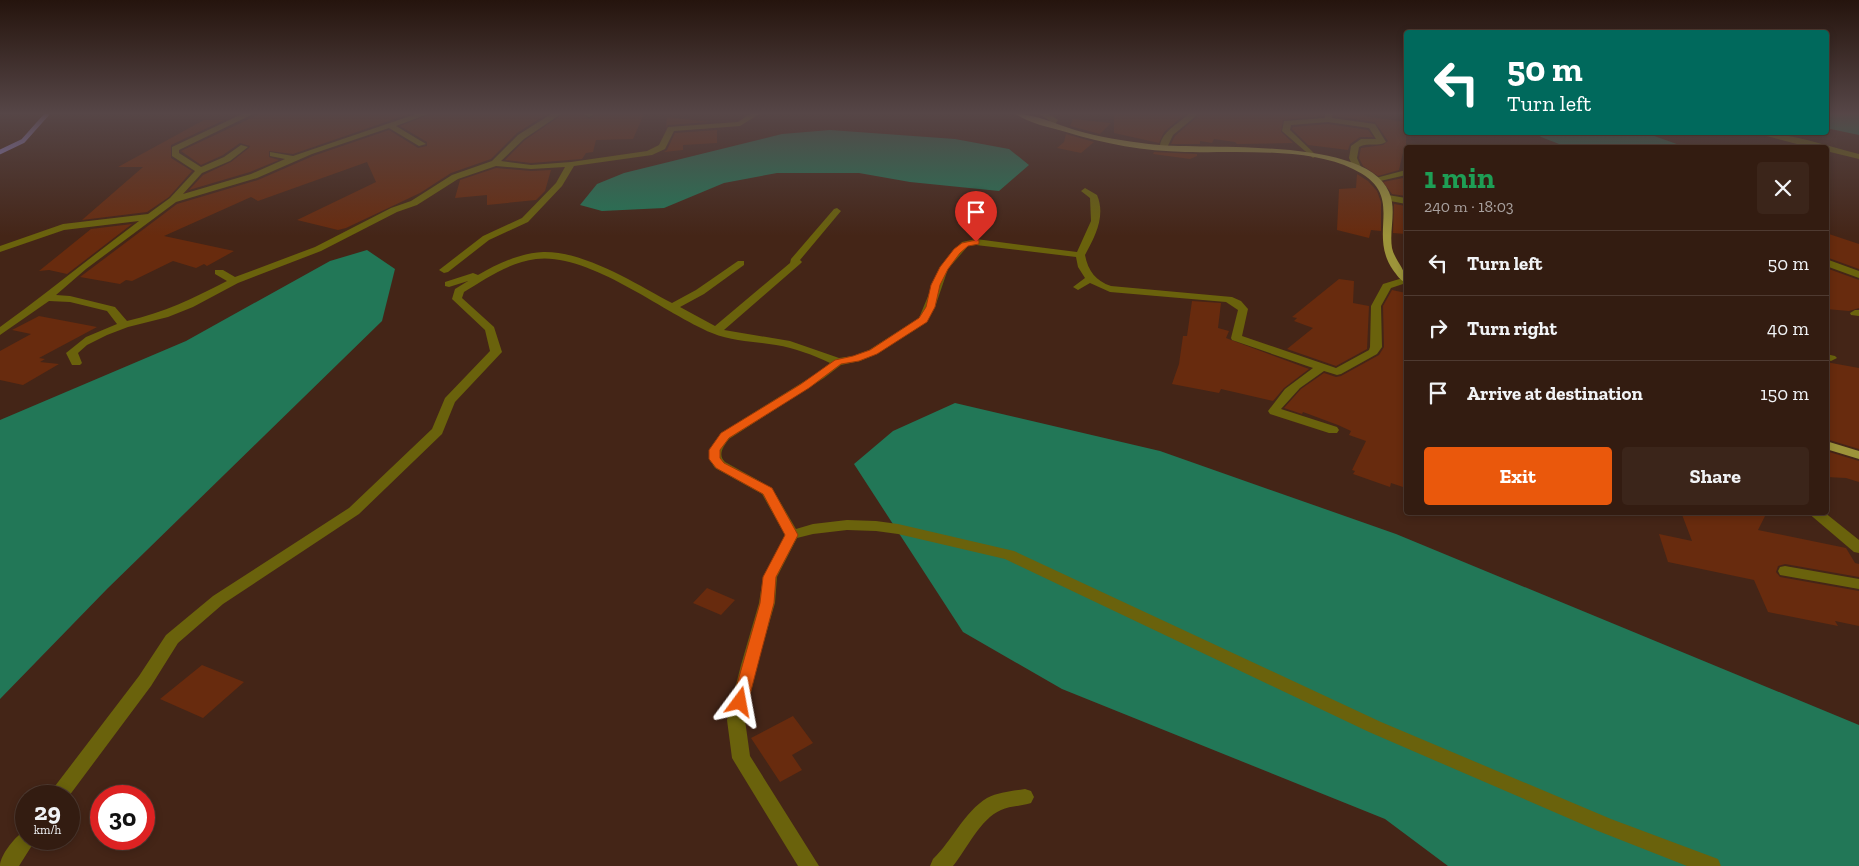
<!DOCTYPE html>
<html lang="en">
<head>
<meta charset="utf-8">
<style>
  body { margin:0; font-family:"Zilla Slab",serif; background:#3b251a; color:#f1f3f6; height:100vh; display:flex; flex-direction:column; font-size:19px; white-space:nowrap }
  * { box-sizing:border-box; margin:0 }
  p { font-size:16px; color:#a9a19f }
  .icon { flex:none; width:28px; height:28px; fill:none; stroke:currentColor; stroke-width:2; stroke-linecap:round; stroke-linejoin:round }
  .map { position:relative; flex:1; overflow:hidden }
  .side { position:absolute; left:1404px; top:145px; width:425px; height:370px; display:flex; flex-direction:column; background:#331c11; border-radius:5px; box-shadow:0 2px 8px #0003,0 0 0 1px #4e3a31 }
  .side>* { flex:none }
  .banner { position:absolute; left:1404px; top:30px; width:425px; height:105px; border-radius:5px; box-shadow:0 2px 8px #0003,0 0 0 1px #4e3a31; background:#00695c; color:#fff; overflow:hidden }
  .speed { position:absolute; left:15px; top:785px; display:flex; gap:10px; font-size:25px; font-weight:700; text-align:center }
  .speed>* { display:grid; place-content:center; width:65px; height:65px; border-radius:50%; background:#331c11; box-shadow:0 2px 8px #0003,0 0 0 1px #4e3a31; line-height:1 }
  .speed small { font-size:12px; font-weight:400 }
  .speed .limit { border:8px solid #d22; background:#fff; color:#111 }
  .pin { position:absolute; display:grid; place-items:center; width:42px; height:42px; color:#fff; margin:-51px -21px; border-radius:50% 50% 50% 0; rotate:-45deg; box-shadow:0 0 5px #0007 }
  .pin .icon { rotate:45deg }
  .me { position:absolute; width:55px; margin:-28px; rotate:13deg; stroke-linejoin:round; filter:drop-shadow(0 0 4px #0008) }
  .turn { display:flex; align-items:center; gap:18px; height:105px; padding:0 20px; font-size:22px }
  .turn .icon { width:65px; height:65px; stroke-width:2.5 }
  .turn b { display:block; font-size:35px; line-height:42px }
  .round { display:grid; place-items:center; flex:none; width:52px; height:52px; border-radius:5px; background:#3b251a }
  .summary { display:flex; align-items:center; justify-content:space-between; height:85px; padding:0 20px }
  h1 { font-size:30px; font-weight:700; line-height:38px; color:#1e9e55 }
  .cta { display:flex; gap:10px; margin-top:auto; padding:10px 20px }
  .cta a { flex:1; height:58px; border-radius:5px; background:#ea580c; color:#fff; font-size:20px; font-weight:700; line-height:58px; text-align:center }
  .cta a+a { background:#3b251a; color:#f1f3f6 }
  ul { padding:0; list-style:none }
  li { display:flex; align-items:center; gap:15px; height:65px; padding:0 20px; border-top:1px solid #4e3a31 }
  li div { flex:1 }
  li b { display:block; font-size:19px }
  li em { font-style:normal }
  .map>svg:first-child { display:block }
</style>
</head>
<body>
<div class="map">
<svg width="1859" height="866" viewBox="0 0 1859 866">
  <rect width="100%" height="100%" fill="#442517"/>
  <path fill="#227757" d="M1826,114H1859V135L1826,128Z
    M830,130L955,139L1009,149L1029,165L999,191L910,182L859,173H777L724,183L664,208L602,211L580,205L597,184L624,173L782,134Z
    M1537,133H1646L1685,147H1567L1541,137Z
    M367,250L395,269L382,321L107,589L0,699V420L186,341L330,261Z
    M955,403L1160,451L1396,534L1859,725V866H1448L1385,819L1062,689L963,632L854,464L893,431Z"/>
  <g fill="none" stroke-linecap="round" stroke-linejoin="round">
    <path stroke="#9488d0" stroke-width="4.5" d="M0,152L23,141L47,114"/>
  </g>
  <path fill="#682b0e" d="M260,114H409L293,154L269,151V157L279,160L250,172L189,190L203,175L231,162L249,148L250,146L240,143L223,155L201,165L181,151Z
    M430,114H547L517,133L491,159L451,173L420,193L346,228L338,230L297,220L376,182L367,162L258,201L251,197L164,236L234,251L207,266L204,264L196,268L173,261L132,281L126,280L120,284L80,277L177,204L258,180L313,156L389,130L418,148L427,146V142L400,126Z
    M563,114H582L590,119L595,114H644L633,139L596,140L593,152L586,153L582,159L531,163L505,160L525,140Z
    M1114,114H1185L1164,132L1159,143L1114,133Z
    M1198,114H1323V116L1283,120L1281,132L1293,143L1237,144L1235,142L1214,139L1212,143L1200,141V144H1171L1175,136L1197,117Z
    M1335,114H1364L1363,116L1406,122V148H1404L1399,170L1378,176L1363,166L1359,158L1361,148L1383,145L1388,141L1375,122L1334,116Z
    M667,117L709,122L668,125L666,128Z
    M1073,119L1111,123L1100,134L1070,126Z
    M204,120H224L171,145V158L192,171L169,197L147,212L82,220L143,167H118Z
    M1328,124L1368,130L1373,137H1360L1350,144L1348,150L1308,145L1292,129L1293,127Z
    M717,130V143L683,145V150L664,152L667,150L675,133Z
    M1066,134L1094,142L1081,153L1057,148L1064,142Z
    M1154,152L1197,154V156L1190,159L1153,154Z
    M496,168L531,171L551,170L545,191L536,200L487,205V195L455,198L460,180Z
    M1357,174L1368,181L1377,191L1381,202V231L1371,230L1369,238L1337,230L1339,189L1356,188Z
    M1403,178L1406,181V196L1392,194L1383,182Z
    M1394,204L1406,206V234L1393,233Z
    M132,224L67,274L49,270L39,271L91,229Z
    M1826,233L1859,244V269L1826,257Z
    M1826,268L1859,280V308L1849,311L1826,309Z
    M1339,279L1354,281L1353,303L1369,306L1367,349L1336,366L1287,349L1313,328L1294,321L1297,318L1292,317Z
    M1392,290L1406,293V488L1391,483L1390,487L1353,474L1355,471L1352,470L1366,441L1349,435L1351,431L1338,425L1303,412L1302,414L1284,408L1301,389L1324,373L1336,377L1341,376L1379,355L1384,347L1383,306Z
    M1192,301L1221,303L1218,328L1229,331L1226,338L1309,369L1284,388L1273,401L1221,389L1219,393L1172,384L1179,364L1183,336H1187Z
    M39,316L97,327L39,358L45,359L40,362L59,364L23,385L0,380V351L31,334L12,330Z
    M1826,362L1859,368V449L1826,439Z
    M1826,451L1859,461V482L1846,478L1826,477Z
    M1681,512H1767L1758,530L1846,548L1855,563L1859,564V577L1785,564L1778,566L1776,572L1780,577L1859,591V626L1835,621L1838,626L1768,612L1754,580L1668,562L1659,534L1692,541Z
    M707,588L735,600L721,615L693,603Z
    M202,665L244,682L203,718L160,699Z
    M793,716L813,743L792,755L802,770L780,782L751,738Z"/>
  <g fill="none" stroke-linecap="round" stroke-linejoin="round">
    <path fill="#6a620c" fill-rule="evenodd" d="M242,114H253L179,150V153L201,167L224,157L241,145L248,147L230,161L202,173L183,194L251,174L285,159L270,156V152L293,156L416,114H428L396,126L426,144L419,146L389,128L312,154L257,178L176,202L86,269L56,295L70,296L115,307L127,321C165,312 192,299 227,281L215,274V270H223L235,277L315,247L391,208L411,201L452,175L492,161L518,135L551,114H561L524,139L501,161L531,165L571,162L647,151L659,145L668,127L738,122L750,114H759L740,126L674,131L665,149L652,155L574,166L562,186L528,222L489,240L448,272L444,273L439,270L483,236L522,218L556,183L565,167L531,169L496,166L458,179L417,205L397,212L321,251L238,283L193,307L168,317L128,327L107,335L87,345L78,353L82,363L80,365H72L66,353L86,337L117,324L107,311L70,302L49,301L0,335V327C47,293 92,256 139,221L64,230L0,252V246L63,224L148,214L170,198L195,171L172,156V147Z
      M584,114H592L593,115L589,117Z
      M1039,114H1049L1058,120L1053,127H1047L1046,125L1050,121Z
      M1188,114H1196V116L1173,135L1166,150H1160C1158,133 1179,124 1188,114Z
      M1325,114H1333L1332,118L1375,124L1386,142C1378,147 1368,142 1359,147L1357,158L1361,167L1357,169H1354L1349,158L1351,146L1361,139H1376L1369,128L1328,122L1291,125L1290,130L1317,156L1313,158L1282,131L1284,121L1325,118Z
      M1751,132C1787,132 1825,145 1859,154V159L1826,151V148H1812Z
      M1406,170V175L1376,182L1372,179Z
      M1085,188L1097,195C1106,216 1095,237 1085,255C1088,271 1096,281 1111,286L1232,297L1241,301L1248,309L1242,336L1336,368L1369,350L1370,347L1371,306L1383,284L1406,277V283L1391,288L1381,306L1382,347L1377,354L1341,374L1337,375L1324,371L1300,388L1281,409L1337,427L1339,430L1337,433H1329L1270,414L1268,411L1285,389L1313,368L1232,340L1231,338L1238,310L1226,302L1110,292L1090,283L1078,290L1073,287L1085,278L1078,267L1076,257L976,245L968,246L948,269L935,307L927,322L877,354L860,361L841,365L824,378L729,439C724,446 717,454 725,462L772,488L796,529L813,524L847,520L876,521L898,524L1014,551L1381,722L1611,819L1718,859L1721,866H1687L1598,831L1369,732L1005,559L898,534L876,531L847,530L813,534L797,538L777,577L775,603L757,665L745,720L750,756L819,866H798L735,763L732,758L727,720L741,665L759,603L763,577L785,535L762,494L715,468L709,459V450L721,433L816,374L830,363C813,355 795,348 776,345C755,341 733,342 712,333C664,313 589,252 536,259C510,262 485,279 464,292L462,298L494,327L502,352L455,402L442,434L359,514L223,604L178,643L151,686L69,796H49L52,790L139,676L166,635L213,596L349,508L432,429L445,398L490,351L485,330L452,299L455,289L468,281L449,287L445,286V282L473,273L478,275C497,264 520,253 543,252C585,251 636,284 672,303L696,290L738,261H744V265L704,294L680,307L715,326L790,263L791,259L834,209L837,208L841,211L800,260L802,262L800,264L724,330L790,341L839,358L853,356L869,350L919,318L940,267L962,242L976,239L1077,252L1091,221L1090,198L1081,191Z
      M1388,195L1406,198V204L1385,200L1384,198Z
      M1826,259L1859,271V278L1826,266Z
      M1855,310H1859V316L1851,315L1850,313Z
      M1826,354L1835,356L1837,358L1831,361L1826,360Z
      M1807,512H1824L1859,540V553L1854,552Z
      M1785,566L1859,579V589L1780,575L1778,571L1780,567Z
      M1025,789L1031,791L1034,797L1031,803C1022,806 1010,806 1001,810C980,819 967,849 953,866H930L933,859C952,841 964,812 987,798C999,792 1012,791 1025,789Z
      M26,830V839H36L19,866H0C0,855 16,835 26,830Z"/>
    <path fill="#9d943a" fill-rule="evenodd" d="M1016,114C1036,114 1055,124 1075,130C1099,137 1124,141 1149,144C1202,151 1365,135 1389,192C1397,210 1389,229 1392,248C1395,261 1406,269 1406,282C1400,281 1397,275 1393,270C1366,231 1408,195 1353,169C1308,147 1235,153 1185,152C1145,151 1104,144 1066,132C1050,127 1030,124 1016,114Z
      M1826,441L1859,451V459L1826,449Z"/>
  </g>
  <linearGradient id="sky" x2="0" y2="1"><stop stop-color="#25140d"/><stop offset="0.48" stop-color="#564647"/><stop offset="1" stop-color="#564647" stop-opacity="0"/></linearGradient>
  <rect width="1859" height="236" fill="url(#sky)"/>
  <path fill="#ea580c" stroke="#983908" d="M976,240H979V244L968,246L960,253L948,269L940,285L935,307L927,322L877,354L859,361L841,364L809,388L729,438L720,450V458L724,463L772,488L798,535L776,577L774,603L748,702L745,706L740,708L735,706L732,702L760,603L763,577L785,535L763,494L716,468L709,459V450L721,433L801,384L835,360L853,356L870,350L919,318L926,307L931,285L940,267L954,249L962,243Z"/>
</svg>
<div class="speed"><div>29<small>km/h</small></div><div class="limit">30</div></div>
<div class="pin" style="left:976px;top:242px;background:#d93025"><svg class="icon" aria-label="arrive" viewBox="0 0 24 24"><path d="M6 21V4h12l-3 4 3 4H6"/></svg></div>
<svg class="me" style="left:740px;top:702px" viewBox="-20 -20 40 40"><path d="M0-17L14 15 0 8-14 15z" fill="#ea580c" stroke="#fff" stroke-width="4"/></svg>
<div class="banner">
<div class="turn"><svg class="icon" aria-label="left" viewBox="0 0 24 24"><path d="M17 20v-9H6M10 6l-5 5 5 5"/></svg><div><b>50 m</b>Turn left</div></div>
</div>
<section class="side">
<div class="summary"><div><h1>1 min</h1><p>240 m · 18:03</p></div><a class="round"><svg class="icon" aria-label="close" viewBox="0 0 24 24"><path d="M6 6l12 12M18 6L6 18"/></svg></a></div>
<ul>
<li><svg class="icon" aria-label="left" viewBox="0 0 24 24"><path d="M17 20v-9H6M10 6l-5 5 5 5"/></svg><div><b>Turn left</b></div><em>50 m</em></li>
<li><svg class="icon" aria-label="right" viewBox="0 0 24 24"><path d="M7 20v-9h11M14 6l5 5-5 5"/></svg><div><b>Turn right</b></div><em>40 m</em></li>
<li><svg class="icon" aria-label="arrive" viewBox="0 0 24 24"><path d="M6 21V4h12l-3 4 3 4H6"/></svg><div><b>Arrive at destination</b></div><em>150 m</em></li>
</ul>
<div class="cta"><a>Exit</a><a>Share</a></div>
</section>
</div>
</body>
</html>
